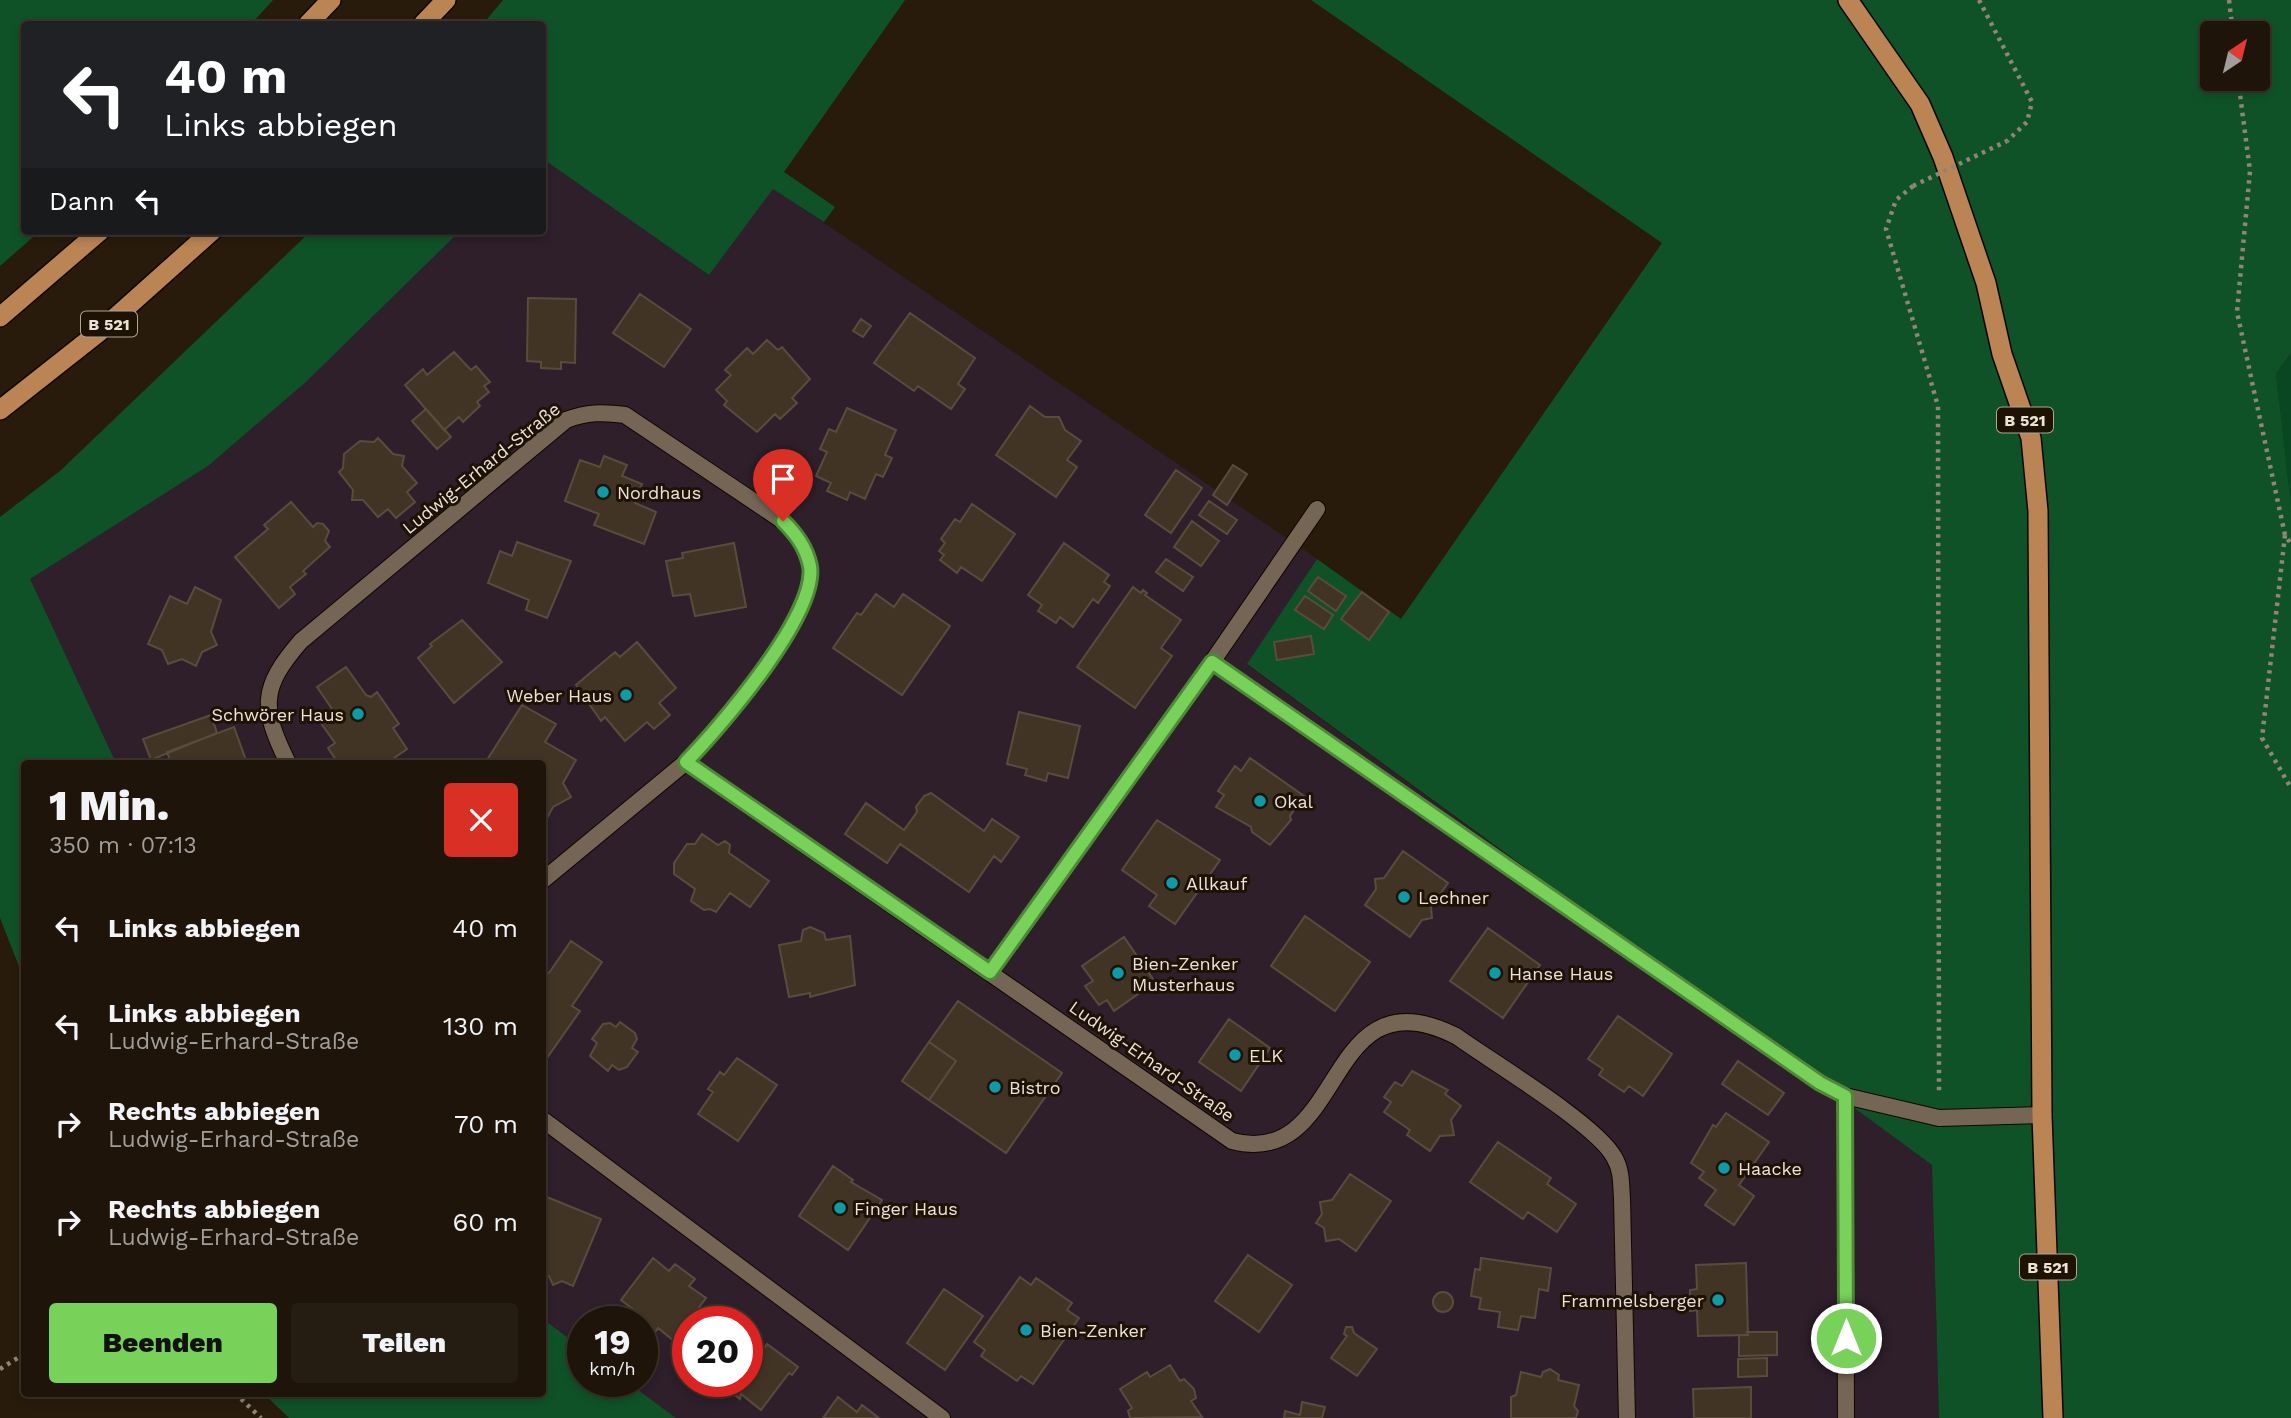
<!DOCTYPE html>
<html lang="de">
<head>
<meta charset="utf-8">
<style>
  body { margin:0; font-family:"Work Sans",sans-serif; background:#261d12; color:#f1f3f6; height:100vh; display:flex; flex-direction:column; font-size:26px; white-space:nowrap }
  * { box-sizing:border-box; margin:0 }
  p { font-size:23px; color:#a19e9c }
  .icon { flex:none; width:38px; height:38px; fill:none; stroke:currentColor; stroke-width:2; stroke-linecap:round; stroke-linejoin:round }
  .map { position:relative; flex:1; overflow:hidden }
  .side { position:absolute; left:21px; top:760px; width:525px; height:637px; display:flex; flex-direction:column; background:#1e1409; border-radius:7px; box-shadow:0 4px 10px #0003,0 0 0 2px #3c332a }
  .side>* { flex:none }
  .top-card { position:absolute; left:21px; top:21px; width:525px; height:214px; border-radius:7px; box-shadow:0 4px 10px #0003,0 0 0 2px #3c332a; background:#202124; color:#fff; overflow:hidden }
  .needle { width:46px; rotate:35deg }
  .fabs { position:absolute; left:2200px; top:21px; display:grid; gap:14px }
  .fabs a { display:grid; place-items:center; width:70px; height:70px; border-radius:7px; background:#1e1409; box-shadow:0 4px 10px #0003,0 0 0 2px #3c332a; font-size:35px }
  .speed { position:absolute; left:567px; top:1306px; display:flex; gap:14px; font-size:35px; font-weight:700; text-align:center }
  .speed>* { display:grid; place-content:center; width:91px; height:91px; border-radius:50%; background:#1e1409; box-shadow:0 4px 10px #0003,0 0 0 2px #3c332a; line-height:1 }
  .speed small { font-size:18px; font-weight:400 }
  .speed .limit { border:10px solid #d22; background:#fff; color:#111 }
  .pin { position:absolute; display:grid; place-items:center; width:60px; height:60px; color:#fff; margin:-72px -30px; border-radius:50% 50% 50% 0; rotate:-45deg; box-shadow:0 0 7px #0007 }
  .pin .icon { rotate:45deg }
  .me { position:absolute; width:77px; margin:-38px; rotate:0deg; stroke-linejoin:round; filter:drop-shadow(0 0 5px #0008) }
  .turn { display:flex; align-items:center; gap:24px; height:147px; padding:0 28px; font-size:32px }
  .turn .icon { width:91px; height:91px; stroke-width:2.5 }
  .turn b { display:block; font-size:49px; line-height:60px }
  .then { display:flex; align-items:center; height:66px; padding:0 28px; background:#0003; gap:14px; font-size:26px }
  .round { display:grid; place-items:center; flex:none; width:74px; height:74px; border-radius:7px; background:#261d12 }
  .headline { display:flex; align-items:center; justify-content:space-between; height:119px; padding:0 28px }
  h1 { font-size:42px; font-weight:800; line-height:52px }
  .action { display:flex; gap:14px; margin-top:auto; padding:14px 28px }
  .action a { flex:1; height:80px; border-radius:7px; background:#78d158; color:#111; font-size:28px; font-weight:800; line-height:80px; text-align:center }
  .action a+a { background:#261d12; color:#f1f3f6 }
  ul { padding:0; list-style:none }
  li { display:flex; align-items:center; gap:21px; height:98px; padding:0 28px }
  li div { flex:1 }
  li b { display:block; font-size:26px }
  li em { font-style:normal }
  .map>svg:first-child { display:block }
</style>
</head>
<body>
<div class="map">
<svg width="2291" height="1418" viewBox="0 0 2291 1418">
  <rect width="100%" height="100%" fill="#281b0c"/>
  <path fill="#2e1f2b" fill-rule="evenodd" d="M543,159L709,275L773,188L1317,559L1247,665L1932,1165L1939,1418H676L626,1381H642V1321H583V1349L543,1319L542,763H116L29,579L208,466L306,382L460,231H542ZM688,1321H747V1381H688Z"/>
  <path fill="#084721" d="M2291,353V507L2288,502L2276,374Z"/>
  <path fill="#0f5228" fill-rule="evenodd" d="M0,0H273L251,24H24V231H40L0,266Z
    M503,0H905L784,172L835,207L824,222L773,189L709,275L543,159L542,24H483Z
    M1311,0H2291V353L2276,374L2291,507V1418H1939L1932,1165L1247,664L1317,559L1401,619L1662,243ZM2212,33H2258V79H2212Z
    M311,231H460L306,382L208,466L30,579L116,763H24V979L0,918V517L60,471Z
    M543,1319L583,1349V1381H626L676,1418H289L263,1393H542Z"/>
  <path fill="#423425" stroke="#5a4c3c" stroke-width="2" d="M640,294L691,329L664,367L613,333Z
    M528,298L576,299L575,363L561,362V369L541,368V362L527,361Z
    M910,313L975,358L958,384L965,389L951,409L918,386L914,391L874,363Z
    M861,319L871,326L863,337L853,331Z
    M767,340L778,350L782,347L810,379L792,398L797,403L780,419L775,414L757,432L724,405L727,401L716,390L731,375L725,370L747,348L753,354Z
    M454,352L471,370L476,366L490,382L484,386L489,392L477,402L480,406L463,422L459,417L444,430L405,385L423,369L427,375Z
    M1030,406L1045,417H1059L1065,430L1081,441L1067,460L1077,467L1056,497L996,455Z
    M847,408L896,430L885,455L892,458L883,477L876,474L865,499L850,492L847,500L827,491L831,483L816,476L827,452L820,449L829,429L836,432Z
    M426,409L451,437L437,449L412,421Z
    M378,438L393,454L404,456L402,466L417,483L407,492L415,502L396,518L388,509L378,517L363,500H352L353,490L339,472L343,468L344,454L360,441L374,442Z
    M604,456L627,465L622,476L642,484L635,503L656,512L644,544L594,525L599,514L565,501L580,460L600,467Z
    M1233,465L1247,474L1227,505L1213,495Z
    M1176,470L1202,488L1171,533L1145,515Z
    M1209,501L1237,520L1227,534L1199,515Z
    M291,502L313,527L317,523L323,524L329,531L325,541L330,547L303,571L306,574L290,587L295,594L279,608L235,557L268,529L264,525Z
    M972,504L1015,534L982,581L961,567L957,573L940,560L944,555L939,551L945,543L941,539L955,519L960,522Z
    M1192,521L1219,541L1201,566L1174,547Z
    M517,542L571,561L547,618L526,610L529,600L488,583L500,551L512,556Z
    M734,543L746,607L695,616L690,594L673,596L666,561L683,558L682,553Z
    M1064,543L1109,575L1104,582L1110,586L1098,603L1093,599L1073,627L1060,617L1056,623L1038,611L1042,605L1028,595Z
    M1166,559L1193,577L1183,591L1156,572Z
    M1318,577L1346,596L1336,611L1308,591Z
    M195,587L221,600L211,632L217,645L202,652L196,666L182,659L168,664L162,650L148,644L170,596L187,604Z
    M1133,587L1141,593L1143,590L1147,593L1145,595L1181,620L1161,648L1172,656L1135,708L1077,667Z
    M1362,592L1389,612L1369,640L1341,619Z
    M876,594L894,607L903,594L950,626L902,695L833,648L857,613L861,615Z
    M1305,596L1333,615L1324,629L1295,610Z
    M462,620L502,662L454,703L418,658L432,646L430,644Z
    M1311,636L1314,654L1277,660L1274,642Z
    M637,642L676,688L659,703L670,715L654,729L647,722L625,741L605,717L601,721L576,685L615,652L620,657Z
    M346,667L366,695L371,697L377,692L399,724L393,728L407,749L387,763H338L328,748L335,743L318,719L332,709L317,687Z
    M522,705L556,724L545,742L576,760L563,783L571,797L553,807L547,818L542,815V763H485Z
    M1019,712L1080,726L1068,778L1048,773L1046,781L1025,775L1027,769L1007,764Z
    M211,715L217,733L151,760L143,739Z
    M234,727L247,763H171L167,752Z
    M1250,758L1304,796L1290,816L1291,820L1270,845L1252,832L1251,827L1216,807L1224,795L1218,791L1235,766L1241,771Z
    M931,793L984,831L992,819L1019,837L1001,862L994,856L969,892L900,844L887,863L845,834L866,803L904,830L917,812L916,807L924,796Z
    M1157,820L1220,860L1175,924L1149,906L1157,895L1122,870Z
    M702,834L718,845L725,841L730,845L729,853L769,881L750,907L730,893L716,912L710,909L704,910L691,901L695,889L674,874V863L687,844H695Z
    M1403,851L1448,883L1431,907L1432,918L1422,920L1410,937L1365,905L1376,889L1375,879L1384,878Z
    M1305,916L1370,962L1335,1011L1271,966Z
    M810,927L824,933L826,940L850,936L855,985L810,997V993L789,997L779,945L801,941L803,930Z
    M1488,928L1540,965L1503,1018L1450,981Z
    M1124,937L1155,982L1114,1011L1107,1000L1099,1005L1085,986L1093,981L1082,966Z
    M571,941L602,962L572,1006L580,1011L542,1065V969L549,973Z
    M958,1001L1062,1073L1006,1153L929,1100L956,1061L929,1042Z
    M1618,1016L1672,1054L1643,1096L1629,1086L1624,1092L1599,1075L1603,1069L1588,1059Z
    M1229,1019L1270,1048L1241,1091L1199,1062Z
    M620,1022L635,1033L637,1039L632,1048L638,1052L627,1067L619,1070L612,1065L608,1071L590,1056L597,1043L592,1039L603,1024L610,1023L616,1027Z
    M929,1042L956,1061L929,1100L902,1081Z
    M737,1058L777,1085L738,1141L698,1114L713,1092L708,1089L720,1072L724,1075Z
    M1738,1061L1784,1093L1768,1115L1722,1084Z
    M1412,1071L1448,1090L1445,1094L1461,1106L1451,1120L1454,1135L1440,1136L1430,1151L1407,1135L1410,1130L1384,1112L1391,1102L1384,1097L1395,1082L1402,1086Z
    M1726,1113L1769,1142L1739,1185L1754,1196L1734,1225L1705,1205L1716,1190L1699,1178L1704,1172L1691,1163L1713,1125L1716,1127Z
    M1498,1142L1551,1178L1547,1184L1576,1204L1557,1232L1528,1212L1523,1219L1470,1182Z
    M833,1166L853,1180L851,1182L882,1200L848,1250L799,1216Z
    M1350,1174L1391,1201L1356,1251L1339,1239L1326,1241L1324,1228L1316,1223L1322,1214L1320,1202L1332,1200Z
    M542,1195L601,1219L573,1286L562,1281L553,1285L549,1276L542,1273Z
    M1248,1255L1292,1285L1259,1332L1215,1301Z
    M653,1258L669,1271L675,1264L695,1279L689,1286L706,1298L674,1341L658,1328L653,1335L642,1327V1321L632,1320L638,1313L621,1300Z
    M1481,1258L1551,1268L1548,1291L1539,1289L1535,1318L1521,1316L1518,1330L1498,1327L1500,1312L1479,1309L1481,1298L1471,1296L1475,1269L1480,1270Z
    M1746,1263L1748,1335L1698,1336L1697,1310L1690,1311V1290L1697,1289L1696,1265Z
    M1020,1277L1031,1285L1036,1278L1072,1303L1067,1310L1079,1318L1033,1384L1021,1376L1017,1381L981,1356L985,1350L974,1342Z
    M944,1289L983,1316L945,1370L907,1343Z
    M1433 1302a10 10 0 1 1 20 0a10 10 0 1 1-20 0Z
    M1346,1327H1352L1354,1333L1377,1349L1357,1376L1331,1358L1347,1336L1344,1334Z
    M1747,1332H1777V1355L1739,1356V1335H1748Z
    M747,1343L764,1355L762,1351L767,1344L798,1367L792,1375L789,1373L761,1410L741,1394L740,1399L724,1387L728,1385L722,1381H747Z
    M1767,1358V1376L1738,1377V1359Z
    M1170,1365L1180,1381L1184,1379L1194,1389L1196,1398L1191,1401L1202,1417L1130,1418L1128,1411L1132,1408L1120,1389L1147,1372L1150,1377Z
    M1550,1369L1559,1375L1558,1380L1579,1385L1574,1406L1578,1411L1576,1418H1511V1397L1516,1395L1521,1372L1541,1377L1543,1372Z
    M1751,1387V1418H1694L1693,1389Z
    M838,1397L857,1412L862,1405L879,1418H823Z
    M1302,1402L1325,1407L1322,1418H1284L1285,1411L1300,1415Z"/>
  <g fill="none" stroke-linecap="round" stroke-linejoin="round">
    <g stroke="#100600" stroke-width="18">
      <path id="service" d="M1317,509L1212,662L1820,1083L1845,1096L1939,1118L2042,1115
        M288,763C261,708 260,688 301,641L566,420C587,412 603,412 625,415L783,521C796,534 806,547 810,566C818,614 720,727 686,762L1232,1141C1348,1171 1321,968 1456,1036C1491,1061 1597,1125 1614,1157C1622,1170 1621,1185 1622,1199L1627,1418
        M542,881L686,762
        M990,972L1212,662
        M1845,1096L1846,1418
        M542,1119L942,1418"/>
    </g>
    <g stroke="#100600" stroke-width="22">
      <path id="primary" d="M1848,0L1920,104L1943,157L1986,283L2002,354L2031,438L2038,511L2042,1115L2053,1418
        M308,24L331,0
        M423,24L446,0
        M0,317L100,231
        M0,410L99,332L212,231"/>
    </g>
    <path stroke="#908578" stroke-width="4.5" stroke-dasharray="3.5 5" stroke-linecap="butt" d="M1979,0L2032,102L2027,122L2007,141
      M2229,0L2233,33
      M2238,79L2250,171L2237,312L2285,535L2291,544
      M1913,186L1896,200L1886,229L1938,406L1939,1092
      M2285,535L2262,738L2291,788
      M0,1369L24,1354
      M235,1393L261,1418"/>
    <use href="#service" stroke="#746554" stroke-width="16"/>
    <use href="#primary" stroke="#ba8454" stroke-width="19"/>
    <path stroke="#908578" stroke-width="4.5" stroke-dasharray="3.5 5" stroke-linecap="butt" d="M1913,186L2007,141"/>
  </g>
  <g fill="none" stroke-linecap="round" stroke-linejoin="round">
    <g stroke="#4e8839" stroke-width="18">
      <path id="route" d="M783,521C796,534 806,547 810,566C818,614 720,727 686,762L990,972L1212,662L1820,1083L1845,1096L1846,1338"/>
    </g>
    <use href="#route" stroke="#78d158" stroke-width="12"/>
  </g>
  <g fill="#0f9aa8" stroke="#1e1204" stroke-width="2.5">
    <circle cx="603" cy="492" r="7"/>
    <circle cx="626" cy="695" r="7"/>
    <circle cx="358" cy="714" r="7"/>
    <circle cx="1260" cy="801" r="7"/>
    <circle cx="1172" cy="883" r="7"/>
    <circle cx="1404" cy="897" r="7"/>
    <circle cx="1118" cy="973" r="7"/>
    <circle cx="1495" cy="973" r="7"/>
    <circle cx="1235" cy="1055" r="7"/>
    <circle cx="995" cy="1087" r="7"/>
    <circle cx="1724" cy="1168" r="7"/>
    <circle cx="840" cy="1208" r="7"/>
    <circle cx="1718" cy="1300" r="7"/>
    <circle cx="1026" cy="1330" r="7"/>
  </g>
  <g text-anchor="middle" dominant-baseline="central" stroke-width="6" stroke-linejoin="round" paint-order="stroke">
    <g fill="#1e1204" stroke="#aea498" stroke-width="2">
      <rect x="81" y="311.5" width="56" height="25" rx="5"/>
      <rect x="1997" y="407.5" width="56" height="25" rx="5"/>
      <rect x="2020" y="1254.5" width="56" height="25" rx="5"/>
    </g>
    <g font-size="16" font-weight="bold" fill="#ebe2d8">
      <text x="109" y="324">B 521</text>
      <text x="2025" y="420">B 521</text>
      <text x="2048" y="1267">B 521</text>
    </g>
    <g font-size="18" fill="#ebe2d8" stroke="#1e1204">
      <text transform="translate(481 468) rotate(-39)">Ludwig-Erhard-Straße</text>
      <text transform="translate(1152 1061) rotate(35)">Ludwig-Erhard-Straße</text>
    </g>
    <g font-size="18" fill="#ebe2d8" stroke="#1e1204" text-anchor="start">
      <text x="617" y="492">Nordhaus</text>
      <text x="612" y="695" text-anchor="end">Weber Haus</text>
      <text x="344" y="714" text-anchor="end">Schwörer Haus</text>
      <text x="1274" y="801">Okal</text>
      <text x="1186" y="883">Allkauf</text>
      <text x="1418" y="897">Lechner</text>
      <text x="1132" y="963">Bien-Zenker<tspan x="1132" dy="21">Musterhaus</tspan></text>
      <text x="1509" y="973">Hanse Haus</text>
      <text x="1249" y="1055">ELK</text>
      <text x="1009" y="1087">Bistro</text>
      <text x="1738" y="1168">Haacke</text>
      <text x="854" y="1208">Finger Haus</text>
      <text x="1704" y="1300" text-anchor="end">Frammelsberger</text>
      <text x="1040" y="1330">Bien-Zenker</text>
    </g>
  </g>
</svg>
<div class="fabs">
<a><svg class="needle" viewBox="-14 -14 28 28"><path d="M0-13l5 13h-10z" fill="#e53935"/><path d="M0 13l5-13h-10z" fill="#a19e9c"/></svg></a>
</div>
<div class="speed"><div>19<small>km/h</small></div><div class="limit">20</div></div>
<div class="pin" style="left:783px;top:521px;background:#d93025"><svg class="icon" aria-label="arrive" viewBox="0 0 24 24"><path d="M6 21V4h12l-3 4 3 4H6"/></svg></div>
<svg class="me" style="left:1846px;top:1338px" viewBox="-20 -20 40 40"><circle r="17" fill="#78d158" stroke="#fff" stroke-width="3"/><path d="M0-11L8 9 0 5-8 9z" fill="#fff"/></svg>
<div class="top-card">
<div class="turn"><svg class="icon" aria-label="left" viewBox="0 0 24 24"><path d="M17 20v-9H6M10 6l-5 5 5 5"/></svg><div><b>40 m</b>Links abbiegen</div></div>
<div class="then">Dann<svg class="icon" aria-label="left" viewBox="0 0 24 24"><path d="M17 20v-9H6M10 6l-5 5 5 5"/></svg></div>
</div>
<section class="side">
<div class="headline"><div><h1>1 Min.</h1><p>350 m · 07:13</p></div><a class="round" style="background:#d93025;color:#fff"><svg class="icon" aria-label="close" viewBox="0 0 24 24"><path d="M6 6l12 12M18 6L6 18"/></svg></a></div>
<ul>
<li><svg class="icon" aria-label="left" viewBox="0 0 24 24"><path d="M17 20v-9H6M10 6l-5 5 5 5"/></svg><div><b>Links abbiegen</b></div><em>40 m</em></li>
<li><svg class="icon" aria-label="left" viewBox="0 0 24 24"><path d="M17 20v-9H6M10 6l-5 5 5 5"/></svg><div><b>Links abbiegen</b><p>Ludwig-Erhard-Straße</p></div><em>130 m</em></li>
<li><svg class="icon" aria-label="right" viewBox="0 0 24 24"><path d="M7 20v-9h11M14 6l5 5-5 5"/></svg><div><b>Rechts abbiegen</b><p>Ludwig-Erhard-Straße</p></div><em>70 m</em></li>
<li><svg class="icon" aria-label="right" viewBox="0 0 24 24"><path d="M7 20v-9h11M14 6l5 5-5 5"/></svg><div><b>Rechts abbiegen</b><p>Ludwig-Erhard-Straße</p></div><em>60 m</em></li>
</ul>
<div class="action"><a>Beenden</a><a>Teilen</a></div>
</section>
</div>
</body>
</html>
